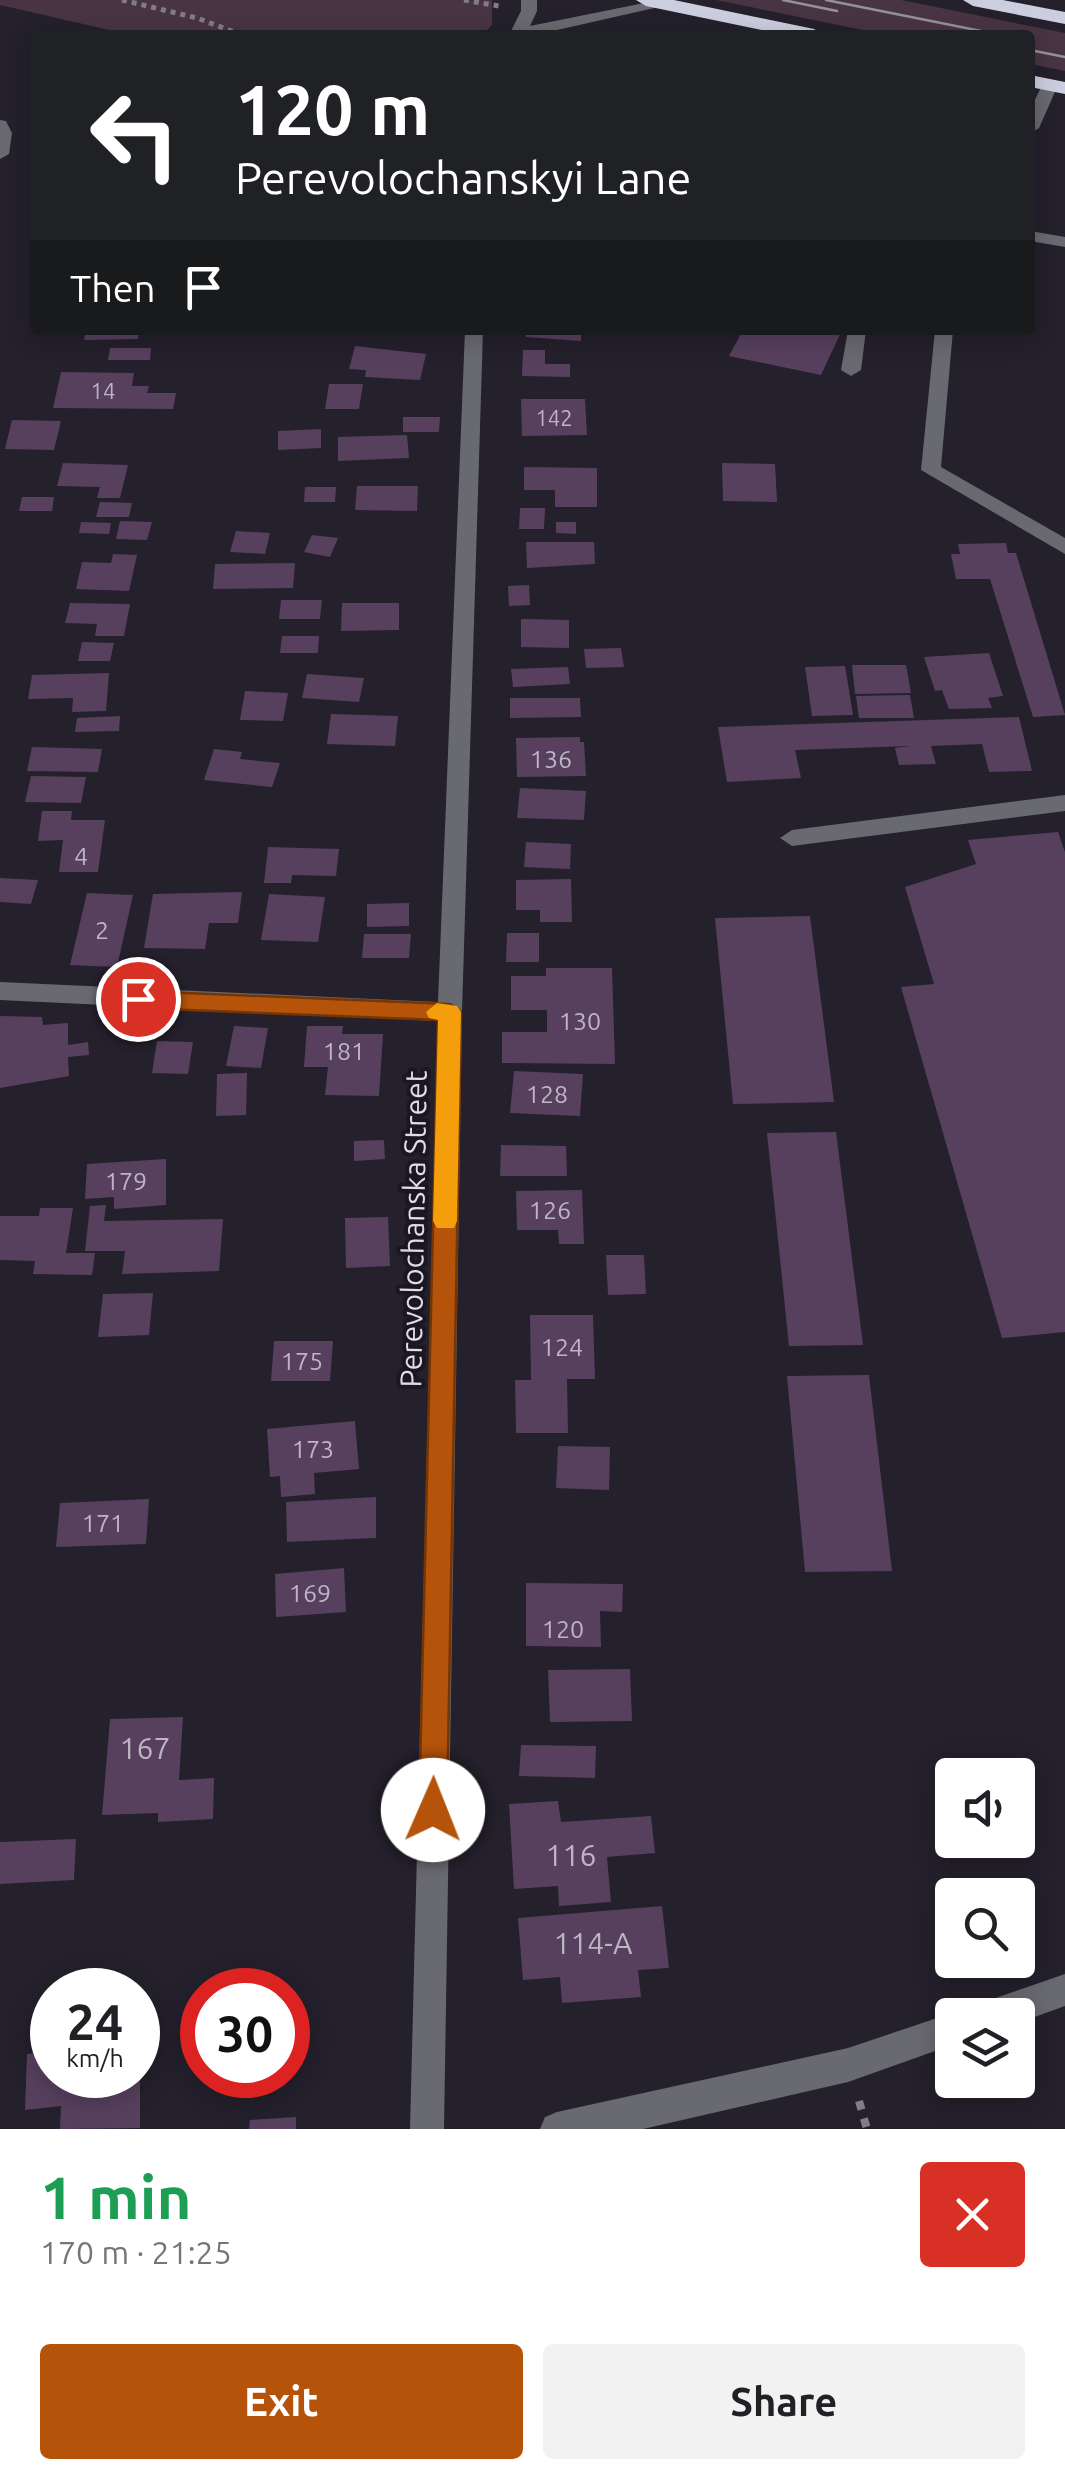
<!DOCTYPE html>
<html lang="en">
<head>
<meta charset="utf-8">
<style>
  body { margin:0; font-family:Ubuntu,sans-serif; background:#f2f2f2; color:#202124; height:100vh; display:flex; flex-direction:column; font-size:38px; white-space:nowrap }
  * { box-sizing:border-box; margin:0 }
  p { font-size:32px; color:#757577 }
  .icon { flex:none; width:55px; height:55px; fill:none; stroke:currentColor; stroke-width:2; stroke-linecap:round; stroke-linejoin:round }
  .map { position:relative; height:2129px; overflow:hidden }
  .drawer { display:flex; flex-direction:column; background:#fff; flex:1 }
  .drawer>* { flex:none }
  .top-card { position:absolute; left:30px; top:30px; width:1005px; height:305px; border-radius:10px; box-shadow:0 5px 25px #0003; background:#202124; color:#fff; overflow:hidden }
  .tools { position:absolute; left:935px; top:1758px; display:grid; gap:20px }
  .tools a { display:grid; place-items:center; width:100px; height:100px; border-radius:10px; background:#fff; box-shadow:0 5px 25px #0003; font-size:50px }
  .speed { position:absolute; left:30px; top:1968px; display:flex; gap:20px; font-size:50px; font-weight:700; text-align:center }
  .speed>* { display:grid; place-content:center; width:130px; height:130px; border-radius:50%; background:#fff; box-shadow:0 5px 25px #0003; line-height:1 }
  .speed small { font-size:25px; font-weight:400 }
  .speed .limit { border:15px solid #d22; background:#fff; color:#111 }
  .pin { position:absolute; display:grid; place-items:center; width:85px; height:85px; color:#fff; margin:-42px; border:5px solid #fff; border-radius:50%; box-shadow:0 2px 10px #0007 }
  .me { position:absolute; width:110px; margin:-55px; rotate:1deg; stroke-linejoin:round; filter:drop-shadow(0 0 8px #0008) }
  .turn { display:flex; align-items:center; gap:35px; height:210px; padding:0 40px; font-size:45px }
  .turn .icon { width:130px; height:130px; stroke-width:2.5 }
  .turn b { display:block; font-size:70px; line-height:85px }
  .then { display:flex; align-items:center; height:95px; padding:0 40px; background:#0003; gap:20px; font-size:38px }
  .round { display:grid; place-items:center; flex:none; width:105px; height:105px; border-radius:10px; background:#f2f2f2 }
  .head { display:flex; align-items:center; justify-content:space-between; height:170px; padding:0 40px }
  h1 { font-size:60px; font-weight:700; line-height:75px; color:#1e9e55 }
  .primary-button { display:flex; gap:20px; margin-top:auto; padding:20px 40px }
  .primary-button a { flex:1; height:115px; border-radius:10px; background:#b45309; color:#fff; font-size:40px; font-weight:700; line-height:115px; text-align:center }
  .primary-button a+a { background:#f2f2f2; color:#202124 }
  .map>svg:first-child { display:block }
</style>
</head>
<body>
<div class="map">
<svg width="1065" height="2129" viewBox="0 0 1065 2129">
  <rect width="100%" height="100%" fill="#24202c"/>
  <path fill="#493444" d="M0,0H492V25L482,35H131L0,5Z
    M716,0H901L1065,33V71L1030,64V35H887Z"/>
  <path fill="#57405e" d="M86,330H139L138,339L84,340Z
    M526,330H581V341L526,337Z
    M743,330H842L821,375L729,356Z
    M355,346L426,354L420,380L365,377L366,370L349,369Z
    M110,348H151L150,360H108Z
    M523,350H545V364H570V377L522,376Z
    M61,372L134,373L132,386H149L147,393H176L173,409L53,408Z
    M329,384H363L359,409H325Z
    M521,399H585L587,435L522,436Z
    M403,417H440L439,432H403Z
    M12,420L61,421L54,450L5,449Z
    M321,429V448L278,450V431Z
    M407,435L409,458L338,461V437Z
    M63,463L128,465L120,498H97L100,487L57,486Z
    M722,463L775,464L777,502L723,501Z
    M524,467L597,468V507H555V490H524Z
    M357,486H418L417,511L355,510Z
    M305,487H336L335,502H304Z
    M22,497H54L52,511H19Z
    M100,502L132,503L129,517H96Z
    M520,508H545L544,529H519Z
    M120,521L152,522L147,540L116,539Z
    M81,522L111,523L109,534L79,533Z
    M556,522H576V534L556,533Z
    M236,531L270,533L265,554L230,552Z
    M312,535L338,538L330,557L304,552Z
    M526,542H594L595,564L527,568Z
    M1006,543L1008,553H1016L1065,715L1033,717L990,579H956L951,554H960L958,544Z
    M113,554L137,555L129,591L76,589L82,562L111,563Z
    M295,563L293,588L213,589L215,564Z
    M529,585L530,605L509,606L508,586Z
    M281,600H322L320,619H279Z
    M70,603L130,604L124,636H95L97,624L65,623Z
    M342,603H399V630L341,631Z
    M521,619L569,620V648L521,647Z
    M282,636H319L318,653H280Z
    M82,642L114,643L110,661H78Z
    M621,648L624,667L586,668L584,649Z
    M989,653L1003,696L988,698L992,708L949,709L942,690L935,691L924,657Z
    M852,665H906L911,693L855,694Z
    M845,666L853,715L812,716L805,667Z
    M568,667L570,684L513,687L511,669Z
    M109,673L106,711L72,712L73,698L28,699L32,675Z
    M307,674L364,678L359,702L302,698Z
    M245,691L288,693L283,721L240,720Z
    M910,695L914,718H859L856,696Z
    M510,698H580L581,717L510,718Z
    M331,714L398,716L395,746L327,744Z
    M120,716L119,731L75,732L77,718Z
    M1019,717L1032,771L989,772L982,744L931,746L936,764L899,765L895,748L911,746L795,750L801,778L727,782L718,727Z
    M580,737V742H584L586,776L517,777L516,738Z
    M32,747L102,749L98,772L27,771Z
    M214,749L242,752L240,759L280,763L272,787L204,780Z
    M31,776L86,777L81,803L25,802Z
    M520,788L586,791L584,820L517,818Z
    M42,811H72L71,820H105L98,872H59L63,840L38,841Z
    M1058,832L1065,852V1332L1002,1338L901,987L934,984L905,887L976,864L968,840Z
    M526,842L571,844L570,869L524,867Z
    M268,847L339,849L336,876L292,875L291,883H264Z
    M0,878L38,880L31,904L0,902Z
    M571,879L572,922H540V910H516V880Z
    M242,892L238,923H209L205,949L144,948L153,894Z
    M87,893L133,895L117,967L70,965Z
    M269,894L325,897L318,942L261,940Z
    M409,903V926L367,927V904Z
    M810,916L834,1102L733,1104L715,918Z
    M507,933H539V962H506Z
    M364,934H411L409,958H362Z
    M546,968H612L615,1064L502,1063V1032H547V1010H511V976H546Z
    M0,1016L42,1017L43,1025L68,1023V1045L88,1042L89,1055L68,1057L69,1076L0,1088Z
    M234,1026L268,1028L261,1068L226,1066Z
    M307,1026H343L342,1034H383L379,1096L325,1095L328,1067H304Z
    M157,1041L193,1042L188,1074L152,1073Z
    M514,1071L583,1074L580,1116L510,1113Z
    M247,1073L246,1115L216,1116L217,1074Z
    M836,1132L863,1345L789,1346L767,1133Z
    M384,1140L385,1159L354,1161V1141Z
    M501,1145L566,1146L567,1176H500Z
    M166,1159V1205L114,1209V1197L85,1199L87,1164Z
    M582,1190L584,1244H559L558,1230H517L516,1191Z
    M106,1205L104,1221L223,1219L219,1271L122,1274L125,1251H85L90,1206Z
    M40,1208H73L66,1253H95L92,1275L33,1274L35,1261L0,1260V1216H39Z
    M388,1217L390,1266L346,1268L345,1218Z
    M606,1255H644L646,1294L608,1295Z
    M153,1293L149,1335L98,1337L103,1294Z
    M530,1315H593L595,1379H567L568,1433H516L515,1380H531Z
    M274,1341H333L330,1381H271Z
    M869,1375L892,1571L805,1572L787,1376Z
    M355,1421L359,1469L314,1473L315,1494L281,1497L280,1476L270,1477L267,1429Z
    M558,1446L610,1447L609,1490L556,1488Z
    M376,1497V1538L287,1542L286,1502Z
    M149,1499L146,1544L56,1547L60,1503Z
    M344,1568L346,1612L276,1617L275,1574Z
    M526,1583L623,1584L622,1612L600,1611L601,1647L526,1646Z
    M630,1669L632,1721L550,1722L548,1670Z
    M183,1717L179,1780L214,1778L213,1819L158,1822V1813L102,1815L110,1719Z
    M521,1745L596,1746L595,1778L519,1776Z
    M558,1801L561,1822L651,1816L655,1853L607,1857L611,1902L559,1906L558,1886L514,1889L509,1804Z
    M76,1839L74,1880L0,1884V1842Z
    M662,1906L669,1968L638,1970L641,1997L562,2003L560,1977L523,1980L518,1918Z
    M52,2052V2075H140V2128L60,2129L61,2106L25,2110L27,2054Z
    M296,2117V2129H249L250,2120Z"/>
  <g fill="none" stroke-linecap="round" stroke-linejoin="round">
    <path stroke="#817d88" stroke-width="5" stroke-dasharray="5 5" stroke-linecap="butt" d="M122,0L197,18L242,35
      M464,0L499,6"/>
    <path stroke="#817d88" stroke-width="8" stroke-dasharray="9 9" stroke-linecap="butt" d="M859,2101L867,2129"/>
    <path fill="#696970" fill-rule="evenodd" d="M521,0H537V11L530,26L659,0L672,4L535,35H509L521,11Z
      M1044,81L1058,85L1039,128L1030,133V110Z
      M0,120L6,121L12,133L9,154L0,159Z
      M1030,231L1065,237V247L1030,241Z
      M465,330H483L462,1012L444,2129H410L438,1021L0,1000V982L438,1002Z
      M848,330H866L861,370L851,376L841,370Z
      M935,330H953L941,467L1065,538V554L921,470Z
      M1065,795V811L792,846L780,838L792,830Z
      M1065,1974V2006L1018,2023V2015H977L981,2003Z
      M952,2013L958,2015H952V2045L848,2082L643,2129H540L545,2117L557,2112L848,2048Z"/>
    <path fill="#cccedf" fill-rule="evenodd" d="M636,0H674L814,29L824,35H785L646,6Z
      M963,0H1003L1065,12V24L973,6Z
      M1030,75L1065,82V94L1030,87Z"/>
    <path stroke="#94919b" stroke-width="2.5" d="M783,0L837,11
      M826,0L1001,35
      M1030,50L1065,57"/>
  </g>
  <path fill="#b45309" stroke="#753606" stroke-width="2.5" d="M138,991L450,1004L461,1012L447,1810L443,1820L433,1823L423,1820L419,1810L438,1020L138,1008L127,999Z"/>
  <path fill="#f59e0b" d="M437,1003L457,1006L461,1012L457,1221L454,1228H437L433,1221L438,1020L429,1018L426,1012Z"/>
  <g text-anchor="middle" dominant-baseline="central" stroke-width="8" stroke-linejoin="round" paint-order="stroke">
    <g font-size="22" fill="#bdb5c3">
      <text x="103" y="390">14</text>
      <text x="554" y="417">142</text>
    </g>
    <g font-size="25" fill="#bdb5c3">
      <text x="551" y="759">136</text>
      <text x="81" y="856">4</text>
      <text x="102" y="930">2</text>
      <text x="580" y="1021">130</text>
      <text x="344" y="1051">181</text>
      <text x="547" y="1094">128</text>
      <text x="126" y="1181">179</text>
      <text x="550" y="1210">126</text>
      <text x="562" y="1347">124</text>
      <text x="302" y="1361">175</text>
      <text x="313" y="1449">173</text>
      <text x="103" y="1523">171</text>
      <text x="310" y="1593">169</text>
      <text x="563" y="1629">120</text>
    </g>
    <g font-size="30" fill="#dfdce5" stroke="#1b1722">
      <text transform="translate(413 1229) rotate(-89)">Perevolochanska Street</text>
    </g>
    <g font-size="30" fill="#bdb5c3">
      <text x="145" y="1748">167</text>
      <text x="571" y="1855">116</text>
      <text x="593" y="1943">114-А</text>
    </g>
  </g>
</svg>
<div class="tools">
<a><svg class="icon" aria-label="sound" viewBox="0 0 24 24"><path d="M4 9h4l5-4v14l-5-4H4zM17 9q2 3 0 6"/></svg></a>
<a><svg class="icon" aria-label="search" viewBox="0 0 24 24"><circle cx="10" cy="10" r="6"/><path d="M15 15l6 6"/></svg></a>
<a><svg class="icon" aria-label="layers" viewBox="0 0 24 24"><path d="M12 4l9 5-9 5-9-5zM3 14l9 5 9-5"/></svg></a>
</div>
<div class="speed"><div>24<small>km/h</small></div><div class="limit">30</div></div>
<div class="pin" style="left:138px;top:999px;background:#d93025"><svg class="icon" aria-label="arrive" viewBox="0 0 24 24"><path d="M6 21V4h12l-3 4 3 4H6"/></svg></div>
<svg class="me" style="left:433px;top:1810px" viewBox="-20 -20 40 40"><circle r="19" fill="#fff"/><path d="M0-13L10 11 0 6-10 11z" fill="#b45309"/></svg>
<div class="top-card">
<div class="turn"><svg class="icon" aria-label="left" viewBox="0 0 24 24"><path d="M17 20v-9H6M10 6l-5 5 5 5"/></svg><div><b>120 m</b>Perevolochanskyi Lane</div></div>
<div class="then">Then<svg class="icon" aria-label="arrive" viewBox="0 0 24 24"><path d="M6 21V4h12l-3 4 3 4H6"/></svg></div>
</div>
</div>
<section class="drawer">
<div class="head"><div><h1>1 min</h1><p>170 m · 21:25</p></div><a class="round" style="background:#d93025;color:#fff"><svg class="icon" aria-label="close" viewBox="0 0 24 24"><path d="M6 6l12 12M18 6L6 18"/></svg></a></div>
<div class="primary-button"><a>Exit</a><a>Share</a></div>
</section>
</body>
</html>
